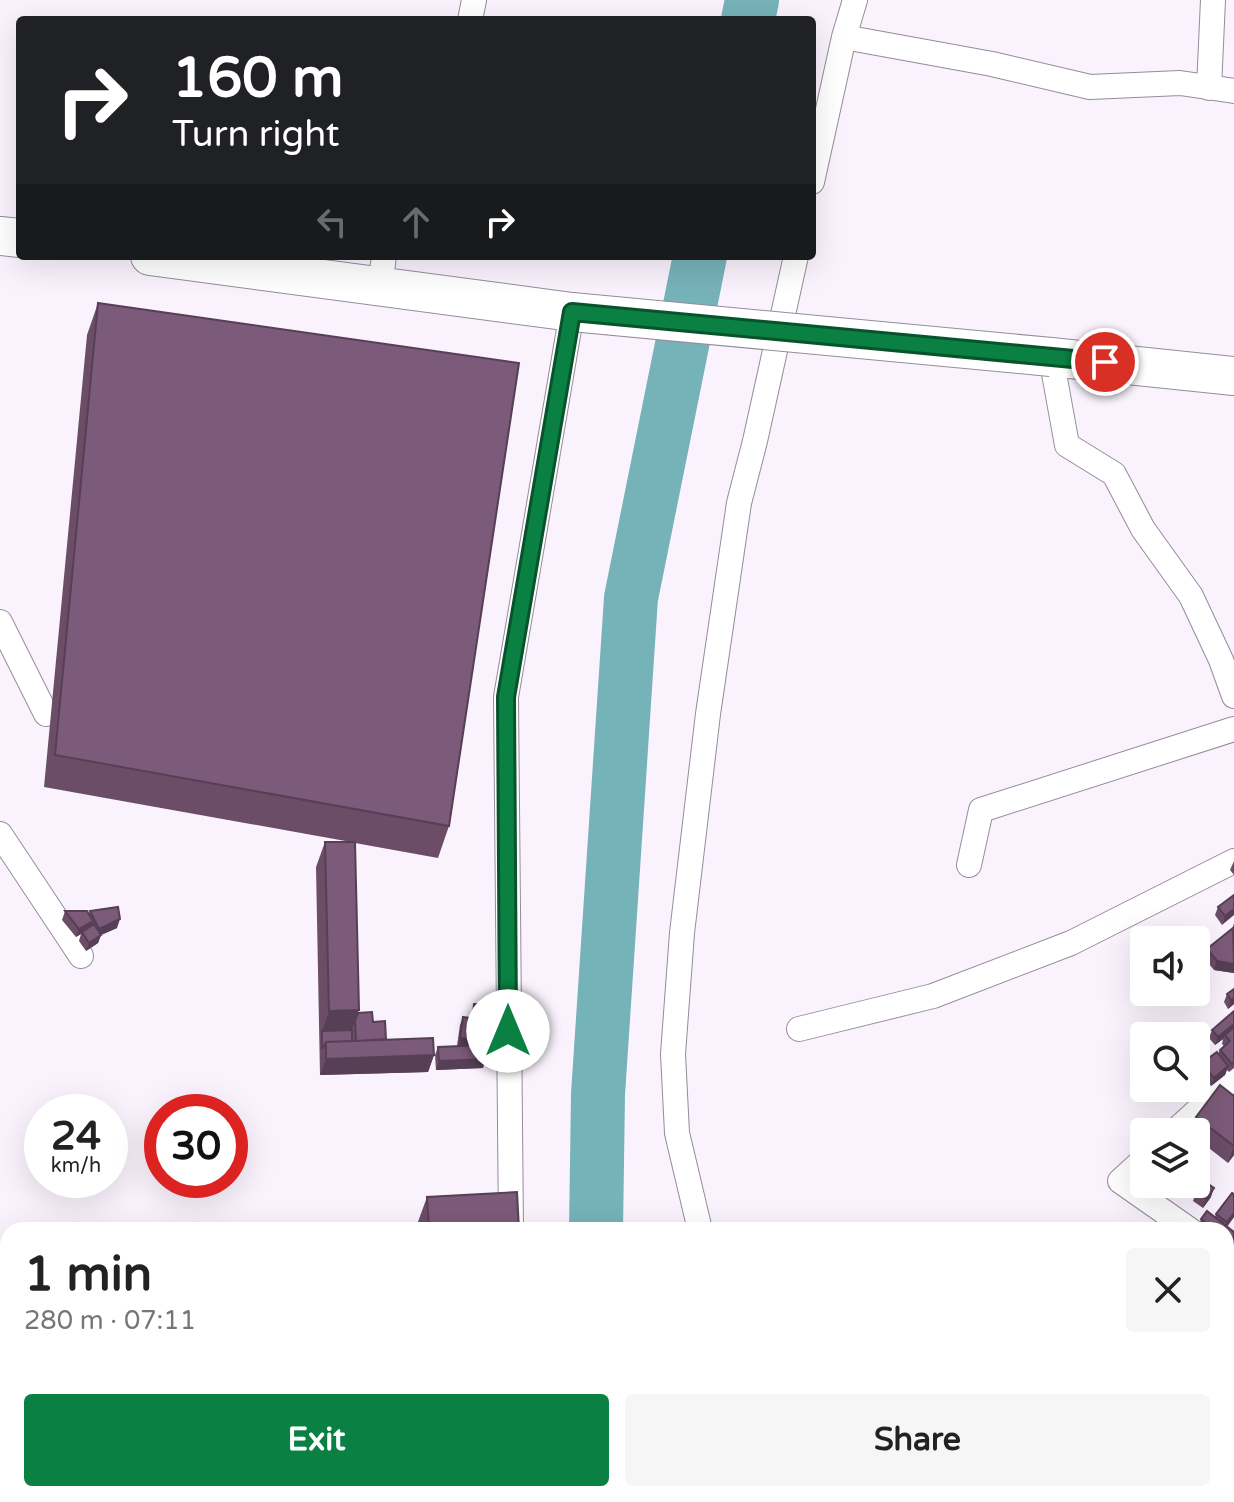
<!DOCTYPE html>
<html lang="en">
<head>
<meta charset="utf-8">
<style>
  body { margin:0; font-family:"Varela Round",sans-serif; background:#f6f6f6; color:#222; height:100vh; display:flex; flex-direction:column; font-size:30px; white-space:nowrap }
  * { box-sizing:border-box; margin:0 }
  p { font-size:26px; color:#767676 }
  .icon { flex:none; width:44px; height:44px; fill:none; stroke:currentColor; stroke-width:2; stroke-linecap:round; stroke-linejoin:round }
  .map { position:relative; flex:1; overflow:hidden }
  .side { position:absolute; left:0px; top:1222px; width:1234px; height:280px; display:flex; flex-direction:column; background:#fff; border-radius:24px 24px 0 0; box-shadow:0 8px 32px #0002 }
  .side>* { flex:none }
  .guide { position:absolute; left:16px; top:16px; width:800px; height:244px; border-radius:8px; box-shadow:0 8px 32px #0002; background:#202124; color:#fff; overflow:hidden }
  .fabs { position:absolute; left:1130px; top:926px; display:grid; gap:16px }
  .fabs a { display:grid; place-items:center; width:80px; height:80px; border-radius:8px; background:#fff; box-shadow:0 8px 32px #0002; font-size:40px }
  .speed { position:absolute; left:24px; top:1094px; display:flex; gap:16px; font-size:40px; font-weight:700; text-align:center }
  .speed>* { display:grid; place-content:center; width:104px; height:104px; border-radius:50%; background:#fff; box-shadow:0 8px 32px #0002; line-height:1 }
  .speed small { font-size:20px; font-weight:400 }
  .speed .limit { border:12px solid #d22; background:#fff; color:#111 }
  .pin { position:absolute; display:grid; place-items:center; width:68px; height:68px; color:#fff; margin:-34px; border:4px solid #fff; border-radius:50%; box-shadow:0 2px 8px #0007 }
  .me { position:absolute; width:88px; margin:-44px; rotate:0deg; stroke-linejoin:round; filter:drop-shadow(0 0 6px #0008) }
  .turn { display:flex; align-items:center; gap:28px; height:168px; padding:0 24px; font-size:36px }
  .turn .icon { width:104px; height:104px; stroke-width:2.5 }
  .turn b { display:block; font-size:56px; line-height:68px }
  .lanes { display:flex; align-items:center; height:76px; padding:0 24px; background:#0003; justify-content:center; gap:40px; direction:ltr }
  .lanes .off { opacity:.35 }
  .round { display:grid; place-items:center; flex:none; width:84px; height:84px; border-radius:8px; background:#f6f6f6 }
  .overview { display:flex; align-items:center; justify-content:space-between; height:136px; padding:0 24px }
  h1 { font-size:48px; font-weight:800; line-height:60px }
  .action { display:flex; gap:16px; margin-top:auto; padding:16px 24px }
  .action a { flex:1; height:92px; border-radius:8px; background:#0b8043; color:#fff; font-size:32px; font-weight:800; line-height:92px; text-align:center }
  .action a+a { background:#f6f6f6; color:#222 }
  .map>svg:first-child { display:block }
</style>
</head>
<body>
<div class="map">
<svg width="1234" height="1502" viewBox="0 0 1234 1502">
  <rect width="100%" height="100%" fill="#faf3fe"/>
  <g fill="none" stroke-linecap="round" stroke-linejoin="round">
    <path stroke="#76b3b9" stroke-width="54" d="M748,20L752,0
      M596,1230L598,1094L631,598L700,256
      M590,1502L591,1494"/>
    <g stroke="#968b9c" stroke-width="26">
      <path id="minor" d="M470,20L474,0
        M844,37L992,64L1090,87L1180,83L1234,91
        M1209,88L1213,0
        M812,182L844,37L855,0
        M380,287L384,256
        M1051,357L1067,445L1114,474L1143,529L1191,596L1221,660L1234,696
        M0,622L46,714
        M0,834L81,956
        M969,865L981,810L1234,729
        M799,1029L933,996L1071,943L1234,861
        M1174,1132L1234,1077
        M1144,1159L1120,1181L1190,1230
        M511,1230L506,697L572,312
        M700,1230L677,1133L673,1054L682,933L708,714L739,503L755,441L796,256
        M1226,1342L1234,1324
        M0,1369L8,1367
        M818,1494L865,1502
        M486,1502L494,1494
        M692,1502L700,1494
        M1171,1502L1174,1494"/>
    </g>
    <g stroke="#968b9c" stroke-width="40">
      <path id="primary" d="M0,236L20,238
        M150,256L572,312
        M1051,357L1234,376"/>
    </g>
    <use href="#minor" stroke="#fff" stroke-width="24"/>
    <use href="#primary" stroke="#fff" stroke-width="38"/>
    <g stroke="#968b9c" stroke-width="40" stroke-linecap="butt">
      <path id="primary-bridge" d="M572,312L1051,357"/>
    </g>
    <use href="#primary-bridge" stroke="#fff" stroke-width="38"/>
  </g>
  <path fill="#6b4d68" d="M98,303L449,826L438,858L355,843L358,1013L373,1022L386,1040L434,1055L428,1072L320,1075L316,867L325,842H351L44,787L87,335Z
    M1234,861V875L1230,870Z
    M1234,895L1222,925L1215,915L1218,907Z
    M65,911L89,914L90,911L117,928L101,935L98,943L86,951L79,941L81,934L76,937L62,920Z
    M1234,923V973L1214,970L1204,958L1207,949L1232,930Z
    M1234,989V1004L1228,1009L1224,1002L1227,994Z
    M474,1004L483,1020L480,1045L483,1068L436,1070L435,1055L438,1047L457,1046L460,1025L463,1017L470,1018Z
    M1234,1011V1068L1229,1072L1227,1070L1225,1075L1211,1086L1199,1072L1202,1063L1218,1054L1220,1050L1224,1046L1222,1044L1223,1039L1215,1045L1209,1038L1212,1030Z
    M1234,1096V1155L1228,1163L1196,1138V1132H1190L1196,1117Z
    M1196,1192L1211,1197L1203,1208L1193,1201Z
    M1234,1194V1217L1227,1227L1234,1232V1255L1226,1249V1230H1201L1198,1228L1201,1219L1215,1217L1216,1214Z
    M427,1197L519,1230H415Z
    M1226,1250L1234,1256V1288L1229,1285L1226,1291Z
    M1234,1328L1231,1387L1228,1396L1226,1395V1352Z
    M362,1494H426L425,1502H361Z"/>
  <path fill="#573f55" d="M1234,909V915L1222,925L1225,916Z
    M120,919L117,928L101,935L98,943L86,951L89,943L96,938L99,929Z
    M93,921L90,929L82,932L81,934L76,937L79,929Z
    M1217,961L1234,964V973L1214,970Z
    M1234,998V1004L1228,1009L1231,1000Z
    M359,1010L350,1034L322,1032L329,1011Z
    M473,1015L484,1017L481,1025L470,1024Z
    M1234,1024V1030L1225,1035L1223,1039L1215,1045L1218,1037Z
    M460,1038L481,1041L478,1050L457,1047Z
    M434,1055L428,1072L320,1075L326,1059Z
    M486,1059L483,1068L436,1070L439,1061Z
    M1228,1066L1225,1075L1211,1086L1214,1078Z
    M1234,1146V1155L1228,1163Z
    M1214,1188L1211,1197L1203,1208L1206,1199Z
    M1234,1213V1217L1224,1230L1227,1222Z"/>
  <path fill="#7c5a79" stroke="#573f55" stroke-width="2" d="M98,303L519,363L449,826L55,755Z
    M325,842H355L359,1010L329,1011Z
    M1234,895V909L1225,916L1218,907Z
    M118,907L120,919L99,929L90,911Z
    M65,911H87L93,921L79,929Z
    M94,924L101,935L89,943L82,932Z
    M1233,928L1234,964L1217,961L1207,949Z
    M1234,989V998L1231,1000L1227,994Z
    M474,1004L485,1005L484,1017L473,1015Z
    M1234,1011V1024L1218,1037L1212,1030Z
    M372,1012L373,1022L385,1021L386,1039L356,1041L355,1021L358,1013Z
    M463,1017L484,1020L481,1041L460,1038Z
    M1234,1027V1062L1232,1064L1220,1050L1230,1041L1225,1035Z
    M352,1030V1041L326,1042L323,1048H322V1031Z
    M433,1038L434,1055L326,1059V1042Z
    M485,1045L486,1059L439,1061L438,1047Z
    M1217,1052L1228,1066L1214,1078L1202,1063Z
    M1220,1085L1234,1096V1146L1196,1117Z
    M1204,1181L1214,1188L1206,1199L1196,1192Z
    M517,1192L519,1230H429L427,1197Z
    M1232,1193L1234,1194V1213L1227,1222L1216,1214Z
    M1207,1211L1234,1232V1244L1226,1238V1230H1215L1201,1219Z
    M1226,1250L1234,1256V1278L1226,1273Z
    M1226,1275L1232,1278L1226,1288Z
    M1234,1328V1373L1231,1387L1226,1386V1359L1228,1353H1233L1227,1350Z
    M365,1494H426L425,1502H364Z
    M1133,1494H1142L1141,1502H1132Z"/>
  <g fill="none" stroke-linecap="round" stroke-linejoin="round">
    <g stroke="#07532c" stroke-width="20">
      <path id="route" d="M508,1031L506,697L572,312L1105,362"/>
    </g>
    <use href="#route" stroke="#0b8043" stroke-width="14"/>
  </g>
</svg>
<div class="fabs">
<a><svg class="icon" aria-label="sound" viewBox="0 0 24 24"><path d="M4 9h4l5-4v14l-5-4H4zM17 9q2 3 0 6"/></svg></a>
<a><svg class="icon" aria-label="search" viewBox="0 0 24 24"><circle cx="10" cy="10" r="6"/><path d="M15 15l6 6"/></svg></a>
<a><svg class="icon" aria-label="layers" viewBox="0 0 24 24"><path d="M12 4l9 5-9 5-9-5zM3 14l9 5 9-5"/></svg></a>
</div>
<div class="speed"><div>24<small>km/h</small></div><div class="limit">30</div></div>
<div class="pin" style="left:1105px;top:362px;background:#d93025"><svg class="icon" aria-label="arrive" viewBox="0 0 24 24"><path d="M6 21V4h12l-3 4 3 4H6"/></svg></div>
<svg class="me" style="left:508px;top:1031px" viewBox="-20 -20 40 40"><circle r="19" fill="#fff"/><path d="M0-13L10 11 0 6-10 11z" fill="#0b8043"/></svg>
<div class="guide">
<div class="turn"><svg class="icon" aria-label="right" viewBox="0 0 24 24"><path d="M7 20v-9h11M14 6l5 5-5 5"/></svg><div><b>160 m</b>Turn right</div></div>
<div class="lanes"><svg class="icon off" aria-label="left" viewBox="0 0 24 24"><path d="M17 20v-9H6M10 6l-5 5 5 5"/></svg><svg class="icon off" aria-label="ahead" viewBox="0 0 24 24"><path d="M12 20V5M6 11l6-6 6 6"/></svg><svg class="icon" aria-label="right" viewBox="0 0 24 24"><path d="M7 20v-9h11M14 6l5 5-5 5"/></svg></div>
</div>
<section class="side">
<div class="overview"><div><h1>1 min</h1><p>280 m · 07:11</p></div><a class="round"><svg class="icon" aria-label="close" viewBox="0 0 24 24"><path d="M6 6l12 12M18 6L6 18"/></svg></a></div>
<div class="action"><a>Exit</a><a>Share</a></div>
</section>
</div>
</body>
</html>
